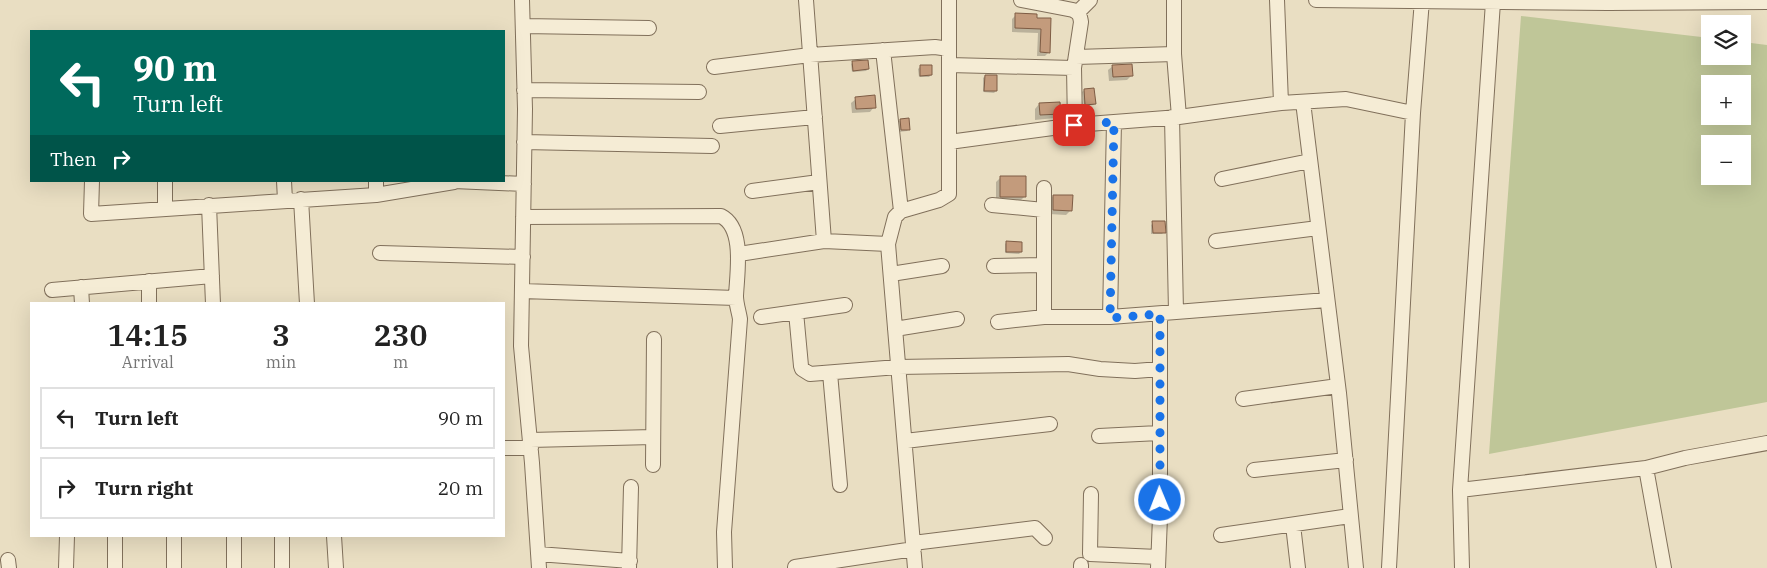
<!DOCTYPE html>
<html lang="en">
<head>
<meta charset="utf-8">
<style>
  body { margin:0; font-family:"IBM Plex Serif",serif; background:#f2f2f2; color:#222; height:100vh; display:flex; flex-direction:column; font-size:19px; white-space:nowrap }
  * { box-sizing:border-box; margin:0 }
  p { font-size:16px; color:#767676 }
  .icon { flex:none; width:28px; height:28px; fill:none; stroke:currentColor; stroke-width:2; stroke-linecap:round; stroke-linejoin:round }
  .map { position:relative; flex:1; overflow:hidden }
  .side { position:absolute; left:30px; top:302px; width:475px; height:235px; display:flex; flex-direction:column; background:#fff; border-radius:0px; box-shadow:0 5px 20px #0002 }
  .side>* { flex:none }
  .banner { position:absolute; left:30px; top:30px; width:475px; height:152px; border-radius:0px; box-shadow:0 5px 20px #0002; background:#00695c; color:#fff; overflow:hidden }
  .fabs { position:absolute; left:1701px; top:15px; display:grid; gap:10px }
  .fabs a { display:grid; place-items:center; width:50px; height:50px; border-radius:0px; background:#fff; box-shadow:0 5px 20px #0002; font-size:25px }
  .pin { position:absolute; display:grid; place-items:center; width:42px; height:42px; color:#fff; margin:-21px; border-radius:10px; box-shadow:0 2px 8px #0006 }
  .me { position:absolute; width:55px; margin:-28px; rotate:359deg; stroke-linejoin:round; filter:drop-shadow(0 0 4px #0008) }
  .turn { display:flex; align-items:center; gap:18px; height:105px; padding:0 20px; font-size:22px }
  .turn .icon { width:65px; height:65px; stroke-width:2.5 }
  .turn b { display:block; font-size:35px; line-height:42px }
  .then { display:flex; align-items:center; height:48px; padding:0 20px; background:#0003; gap:10px; font-size:19px }
  .eta { display:flex; justify-content:space-evenly; align-items:center; height:85px; text-align:center }
  .eta b { font-size:30px; font-weight:600; line-height:35px }
  ul { padding:0; list-style:none }
  li { display:flex; align-items:center; gap:15px; height:62px; margin:0 10px 8px; padding:0 10px; border:2px solid #e0e0e0; border-radius:0px }
  li div { flex:1 }
  li b { display:block; font-size:19px }
  li em { font-style:normal }
  .map>svg:first-child { display:block }
</style>
</head>
<body>
<div class="map">
<svg width="1767" height="568" viewBox="0 0 1767 568">
  <rect width="100%" height="100%" fill="#e9dec2"/>
  <path fill="#bfc698" fill-rule="evenodd" d="M1521,16L1710,38V56H1742L1743,42L1767,45V402L1489,454ZM1710,84H1742V116H1710ZM1710,144H1742V176H1710Z"/>
  <path fill="#0003" d="M1016,15L1036,19L1050,20L1049,52L1045,56H1037L1038,33L1012,32V19Z
    M853,62L868,69L866,71L852,72L851,64Z
    M1113,66L1131,76L1127,80L1109,81L1108,70Z
    M920,67L931,75L929,77H919L918,69Z
    M985,76L996,91L994,93L983,92V78Z
    M1084,90L1095,103L1093,105L1084,106L1082,92Z
    M856,99L874,107L870,112L852,113L851,103Z
    M1039,104L1059,114L1055,118L1035,120V109Z
    M908,119L909,129L907,131L899,132L898,122L900,120Z
    M1001,177L1025,196L1020,201H996V182Z
    M1053,196L1071,210L1066,215L1049,214V200Z
    M1153,223L1164,232L1162,234H1151V225Z
    M1007,242L1021,252L1019,254L1005,253V244Z"/>
  <path fill="#c39b7c" stroke="#7e5c44" d="M1015,13L1037,14V18H1051L1050,53L1040,52L1041,29L1015,28Z
    M868,60L869,69L853,71L852,61Z
    M1132,64L1133,76L1113,77L1112,65Z
    M920,65H932V75L920,76Z
    M985,75H997V91H984Z
    M1094,88L1096,104L1085,105L1084,89Z
    M875,95L876,108L856,109L855,97Z
    M1060,102L1061,114L1040,115L1039,103Z
    M909,118L910,130H901L900,119Z
    M1000,176H1026V197H1000Z
    M1053,195H1073L1072,211L1053,210Z
    M1152,221H1165L1166,233H1153Z
    M1006,241L1022,242V252H1006Z"/>
  <g fill="none" stroke-linecap="round" stroke-linejoin="round">
    <g stroke="#81705b" stroke-width="16">
      <path id="minor" d="M522,0L525,109L521,346L532,463L539,568
        M1021,0L1073,10C1079,13 1080,15 1081,22L1074,68L1075,125L1179,117L1281,103L1346,99L1413,113L1389,568
        M1174,0V54L1179,117
        M1277,0L1281,103
        M1316,0L1608,3L1767,2
        M1078,12L1090,0
        M523,26L649,28
        M883,50L901,211
        M1076,57L1174,54
        M949,65L1074,68
        M714,67L810,55L935,47L949,49V0
        M524,90L699,92
        M1303,102L1339,393L1356,568
        M1413,113L1422,0
        M1172,117L1176,312L1327,300
        M1114,122L1110,317L1176,312
        M720,126L815,117
        M524,142L712,146
        M949,142L1075,125
        M1222,179L1310,161
        M92,181L91,214L376,195
        M165,181V208
        M284,181L285,200
        M376,181V195L454,182
        M454,181L524,184
        M752,191L819,182
        M301,199L307,304
        M209,205L213,304
        M992,205L1044,210
        M523,217L721,216C745,228 737,273 736,296C736,304 739,312 740,319L724,532L725,568
        M824,241L888,244L895,217L901,211L939,200L949,194V49
        M1216,241L1318,228
        M888,244L915,568
        M380,253L523,257
        M739,254L824,241L806,0
        M994,266L1044,265
        M891,274L942,266
        M81,287L82,304
        M52,290L212,276
        M522,291L736,298
        M149,304V281
        M796,312L801,366L802,369L810,374L898,367L1068,364L1100,369L1135,371L1160,369V517L1158,568
        M1160,314V369
        M761,317L845,305
        M1044,317H1110
        M998,322L1044,317V188
        M895,329L957,319
        M830,373L840,485
        M1243,399L1338,386
        M1099,436L1159,433
        M530,440L653,437
        M905,441L1050,424
        M504,448H531
        M653,465L654,339
        M1646,468L1685,458L1767,443
        M1254,470L1346,460
        M1460,490L1646,468L1664,568
        M1091,494L1090,554L1158,557
        M1293,525L1298,568
        M1221,535L1350,516
        M234,536V568
        M334,536L336,568
        M913,543L1035,528L1045,538
        M538,554L630,561
        M8,560L9,568
        M795,567L914,549
        M66,568L67,536
        M115,568V536
        M174,568V536
        M282,568V536
        M629,568L631,487
        M1081,568V565
        M1462,568L1460,490L1493,2"/>
    </g>
    <use href="#minor" stroke="#f5ecd5" stroke-width="14"/>
  </g>
  <g fill="none" stroke-linecap="round" stroke-linejoin="round">
    <path stroke="#1a73e8" stroke-width="9" stroke-dasharray="0 16.2" d="M1074,125L1114,122L1110,318L1160,314V500"/>
  </g>
</svg>
<div class="fabs">
<a><svg class="icon" aria-label="layers" viewBox="0 0 24 24"><path d="M12 4l9 5-9 5-9-5zM3 14l9 5 9-5"/></svg></a>
<a>+</a>
<a>−</a>
</div>
<div class="pin" style="left:1074px;top:125px;background:#d93025"><svg class="icon" aria-label="arrive" viewBox="0 0 24 24"><path d="M6 21V4h12l-3 4 3 4H6"/></svg></div>
<svg class="me" style="left:1160px;top:500px" viewBox="-20 -20 40 40"><circle r="17" fill="#1a73e8" stroke="#fff" stroke-width="3"/><path d="M0-11L8 9 0 5-8 9z" fill="#fff"/></svg>
<div class="banner">
<div class="turn"><svg class="icon" aria-label="left" viewBox="0 0 24 24"><path d="M17 20v-9H6M10 6l-5 5 5 5"/></svg><div><b>90 m</b>Turn left</div></div>
<div class="then">Then<svg class="icon" aria-label="right" viewBox="0 0 24 24"><path d="M7 20v-9h11M14 6l5 5-5 5"/></svg></div>
</div>
<section class="side">
<div class="eta">
<div><b>14:15</b><p>Arrival</p></div>
<div><b>3</b><p>min</p></div>
<div><b>230</b><p>m</p></div>
</div>
<ul>
<li><svg class="icon" aria-label="left" viewBox="0 0 24 24"><path d="M17 20v-9H6M10 6l-5 5 5 5"/></svg><div><b>Turn left</b></div><em>90 m</em></li>
<li><svg class="icon" aria-label="right" viewBox="0 0 24 24"><path d="M7 20v-9h11M14 6l5 5-5 5"/></svg><div><b>Turn right</b></div><em>20 m</em></li>
</ul>
</section>
</div>
</body>
</html>
